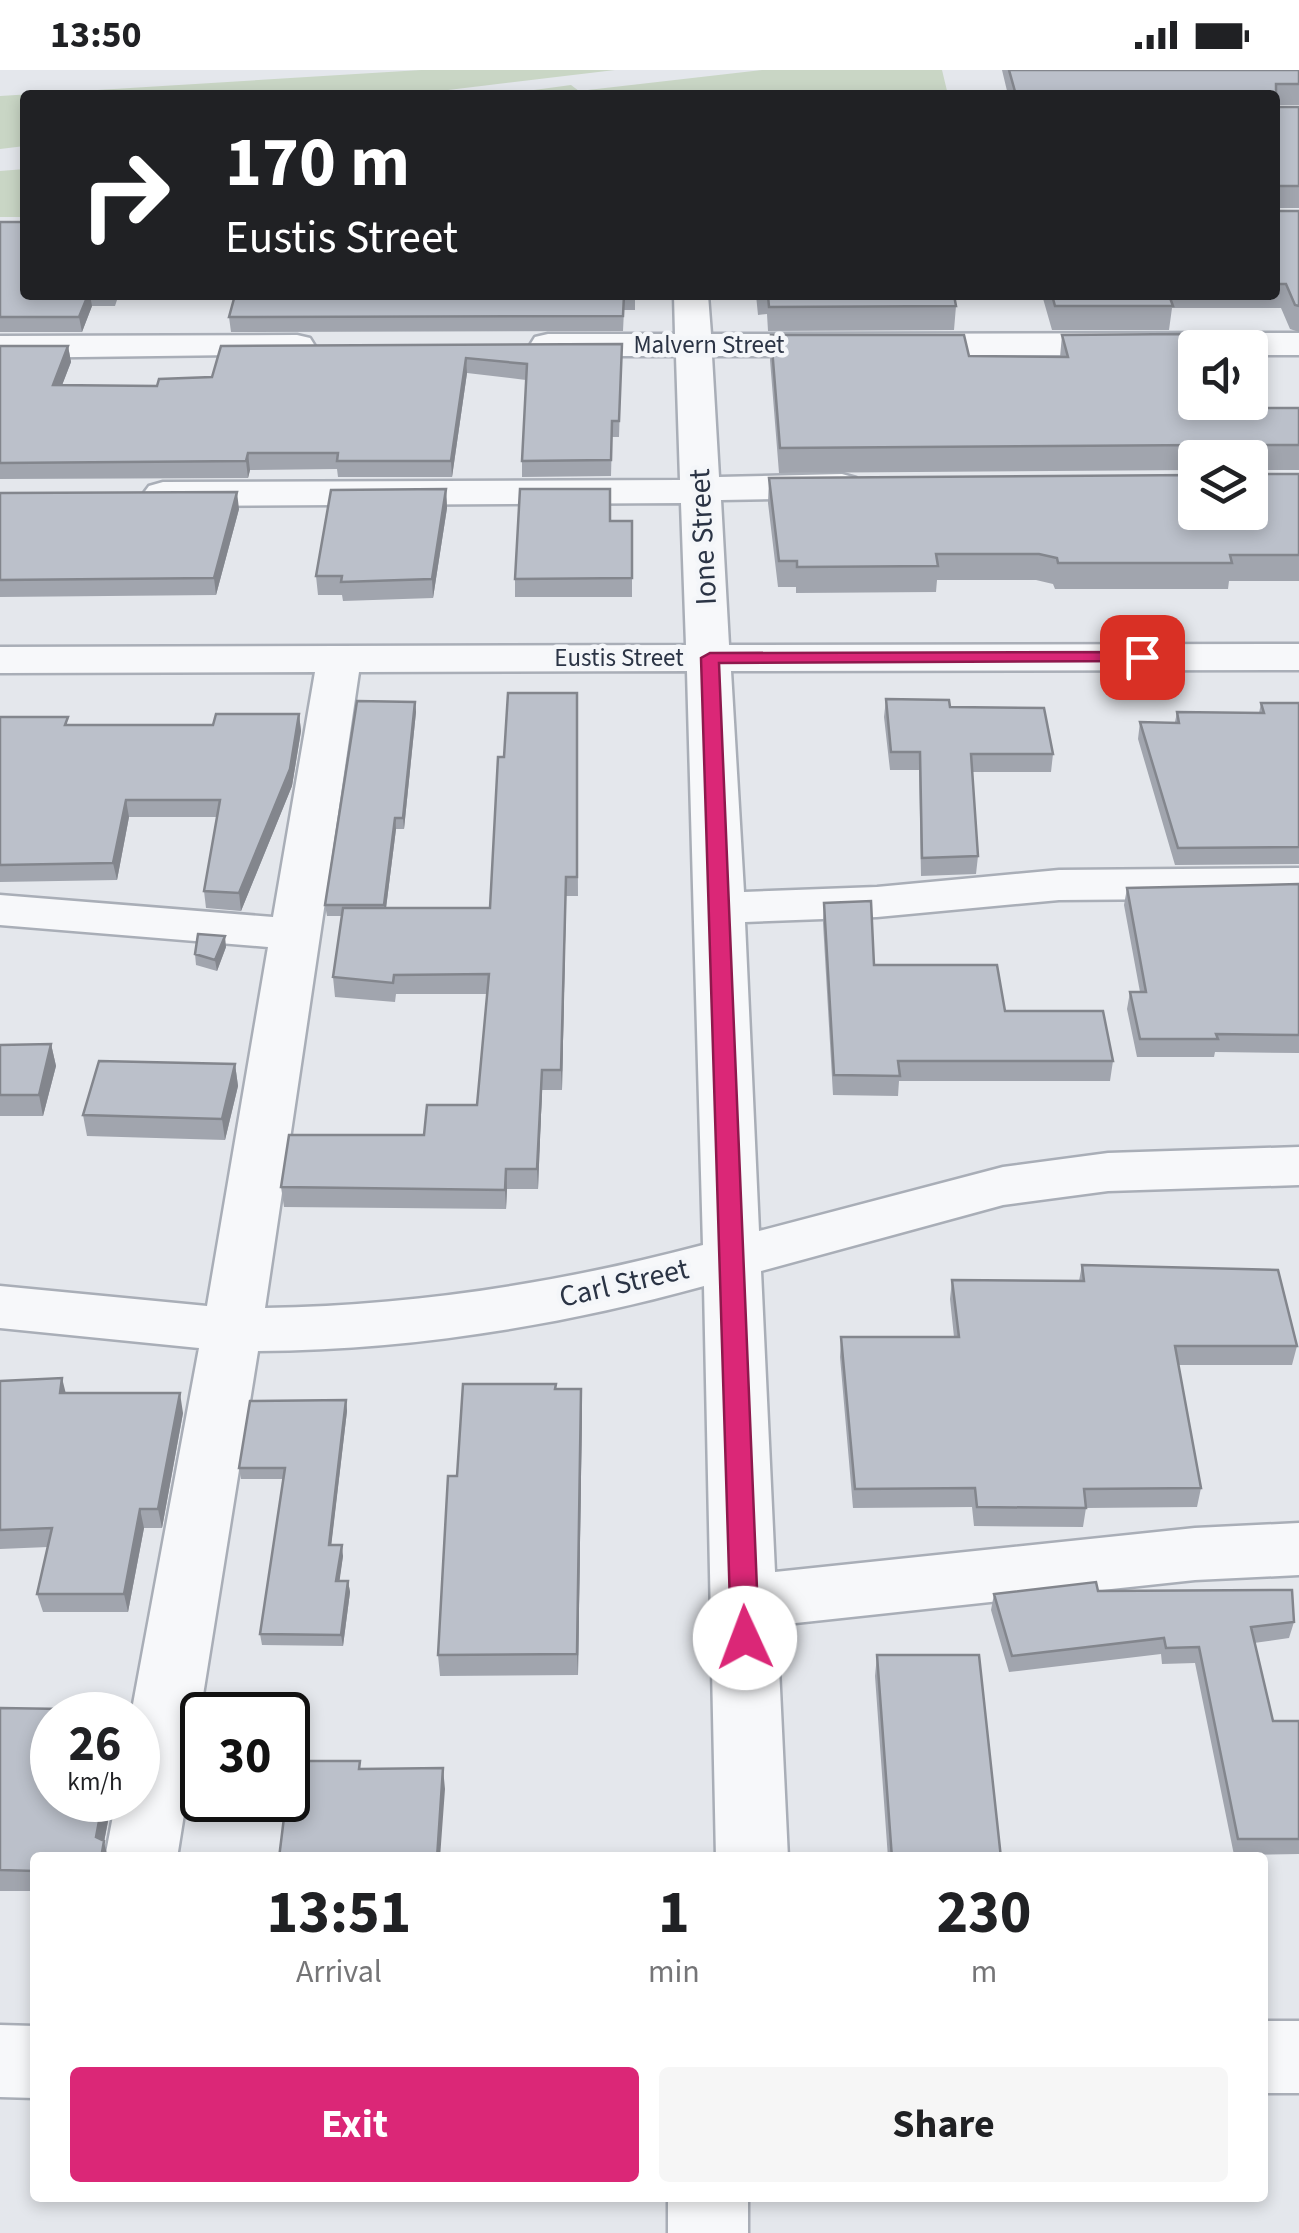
<!DOCTYPE html>
<html lang="en">
<head>
<meta charset="utf-8">
<style>
  body { margin:0; font-family:"Source Sans 3",sans-serif; background:#f6f6f6; color:#202124; height:100vh; display:flex; flex-direction:column; font-size:38px; white-space:nowrap }
  * { box-sizing:border-box; margin:0 }
  p { font-size:32px; color:#757577 }
  .icon { flex:none; width:55px; height:55px; fill:none; stroke:currentColor; stroke-width:2; stroke-linecap:round; stroke-linejoin:round }
  .map { position:relative; flex:1; overflow:hidden }
  .panel { position:absolute; left:30px; top:1782px; width:1238px; height:350px; display:flex; flex-direction:column; background:#fff; border-radius:10px; box-shadow:0 5px 15px #0003 }
  .panel>* { flex:none }
  .hud { position:absolute; left:20px; top:20px; width:1260px; height:210px; border-radius:10px; box-shadow:0 5px 15px #0003; background:#202124; color:#fff; overflow:hidden }
  .tools { position:absolute; left:1178px; top:260px; display:grid; gap:20px }
  .tools a { display:grid; place-items:center; width:90px; height:90px; border-radius:10px; background:#fff; box-shadow:0 5px 15px #0003; font-size:50px }
  .speed { position:absolute; left:30px; top:1622px; display:flex; gap:20px; font-size:50px; font-weight:700; text-align:center }
  .speed>* { display:grid; place-content:center; width:130px; height:130px; border-radius:50%; background:#fff; box-shadow:0 5px 15px #0003; line-height:1 }
  .speed small { font-size:25px; font-weight:400 }
  .speed .limit { border:5px solid #111; border-radius:15px; background:#fff; color:#111 }
  .pin { position:absolute; display:grid; place-items:center; width:85px; height:85px; color:#fff; margin:-42px; border-radius:20px; box-shadow:0 5px 15px #0006 }
  .me { position:absolute; width:110px; margin:-55px; rotate:358deg; stroke-linejoin:round; filter:drop-shadow(0 0 8px #0008) }
  .turn { display:flex; align-items:center; gap:35px; height:210px; padding:0 40px; font-size:45px }
  .turn .icon { width:130px; height:130px; stroke-width:2.5 }
  .turn b { display:block; font-size:70px; line-height:85px }
  .eta { display:flex; justify-content:space-evenly; align-items:center; height:170px; text-align:center }
  .eta b { font-size:60px; font-weight:700; line-height:70px }
  .button { display:flex; gap:20px; margin-top:auto; padding:20px 40px }
  .button a { flex:1; height:115px; border-radius:10px; background:#db2777; color:#fff; font-size:40px; font-weight:700; line-height:115px; text-align:center }
  .button a+a { background:#f6f6f6; color:#202124 }
  .status { display:flex; justify-content:space-between; align-items:center; height:70px; padding:0 50px; background:#fff; direction:ltr }
  .status svg { height:28px; fill:currentColor }
  .map>svg:first-child { display:block }
</style>
</head>
<body>
<div class="status"><b>13:50</b><svg viewBox="0 0 49 12"><path d="M0 12V9h3v3zM5 12V6h3v6zM10 12V3h3v9zM15 12V0h3v12zM26 1h20v11H26zM47 4h2v5h-2z"/></svg></div>
<div class="map">
<svg width="1299" height="2163" viewBox="0 0 1299 2163">
  <rect width="100%" height="100%" fill="#e4e7ec"/>
  <path fill="#c9d6c5" d="M421,0H615L407,25H25V76L0,79V26Z
    M762,0H942L948,25H496L571,15L579,21Z
    M25,99V147H0V101Z"/>
  <g fill="none" stroke-linecap="round" stroke-linejoin="round">
    <g stroke="#a9aeb7" stroke-width="5">
      <path id="minor" d="M674,225H708L711,264L1299,263V285H1250V278H1195V285L712,286L719,407L842,404L856,408L862,416L856,424L842,428L721,430L729,575L1299,574V600L731,601L744,822L877,817L1059,800L1299,798V828L1059,830L877,847L745,852L759,1161L1003,1097L1108,1083L1299,1077V1115L1108,1121L1003,1135L761,1201L775,1502L1195,1458L1299,1453V1505L1195,1510L777,1555L788,1788H716L704,1216C559,1256 409,1280 258,1281L177,1788H105L116,1730H138V1645H131L199,1278L0,1258V1216L207,1236L268,877L0,855V825L273,847L315,602L0,603V577L686,575L681,433L163,436L149,432L143,424L149,416L163,412L680,410L676,286H548L535,283L530,275L535,267L548,264H675ZM687,601L703,1175C560,1213 412,1236 265,1238L359,602Z
        M297,265L310,268L315,276L310,284L0,288V266Z
        M1262,1951H1299V2023H1262Z
        M0,1955L35,1956V2028L0,2027Z
        M668,2128H748V2163H668Z"/>
    </g>
    <use href="#minor" fill="#f7f8fa" fill-rule="evenodd"/>
  </g>
  <path fill="#a1a5ae" d="M1002,0H1299V35H1276V37H1299V138H1276V141H1299V262L1290,259L1281,238H1172L1169,260H1052L1042,225H1275V25H1008Z
    M0,152L25,225H635V240H624L623,261L231,262L229,247L234,230H117L115,236H92L82,262H0Z
    M756,225H954L956,236L954,260L768,261L767,244L758,245Z
    M771,265L969,286L1060,287L1062,265L1214,338H1299V400H1252V404H1299V511H1229L1228,519H1055L1053,514L1036,510H937L936,522L796,523V517H778L768,433L769,408L1195,442L1250,388H1195V400L779,403L770,290Z
    M622,274L619,367H612L611,406L522,407V391L526,310L467,303L452,407H338L337,399L250,400L248,408L0,409V276H68L71,292L62,315L157,316L212,307Z
    M446,419L447,438L433,528L343,531L342,525H318L316,506Z
    M0,423L239,439L216,525L0,527Z
    M610,451H632V527H515V509Z
    M577,623L578,826H566L562,1020H542L538,1119H507L506,1139L284,1137L281,1117L424,1065L477,1035L487,924H396L395,932L335,927L333,907L342,846H327L325,835L415,632L416,642L404,759H396L386,838H490L504,687Z
    M886,629L950,637L1053,684L1051,702H972L978,786L976,804L921,806L919,700H890L884,647Z
    M1261,633H1299V794L1175,795L1138,669L1140,652H1175L1177,642L1259,643Z
    M299,644L301,661L292,716L241,841L206,838L204,821L217,747H129L117,810L0,812V647L69,655H213Z
    M1299,814V983L1215,982L1214,987H1137L1127,939L1130,922H1140L1124,835L1127,818Z
    M824,833L874,895L1005,941L1113,991L1110,1011H899L898,1026L833,1025L823,853Z
    M226,877L217,901L196,895L195,884Z
    M51,974L56,996L43,1046H0V975Z
    M235,994L238,1016L225,1070L87,1066L83,1045Z
    M1082,1195L1297,1276L1292,1295H1179L1201,1418L1197,1437L1086,1438L1083,1457L974,1456L972,1437L853,1438L840,1287L841,1267H954L950,1229L952,1210L1079,1211Z
    M0,1311L183,1343L162,1458H144L128,1542H43L37,1524L48,1477L0,1479Z
    M556,1319L582,1341L578,1605L440,1606L438,1585L457,1406Z
    M346,1330L347,1341L331,1475L343,1486L339,1511H348L350,1522L343,1576L262,1575L260,1564L283,1409H241L239,1398Z
    M1098,1521L1294,1552L1289,1568L1254,1573L1273,1651H1299V1784L1234,1785L1195,1593L1162,1594L1161,1584L1009,1602L991,1540L994,1524Z
    M877,1585L1001,1788H888L875,1606Z
    M0,1638L52,1730H112L104,1772L35,1788V1821H0Z"/>
  <path fill="#83868d" d="M88,225H90L92,236L82,262L79,247Z
    M68,276L71,292L56,331L53,315Z
    M466,288L467,303L452,407L451,391Z
    M248,383L250,400L248,408L246,391Z
    M446,419L447,438L433,528L432,509Z
    M237,422L239,439L216,525L214,508Z
    M415,632L416,642L404,759L403,748Z
    M299,644L301,661L292,716L241,841L239,823Z
    M126,730L129,747L117,810L113,793Z
    M395,748L396,759L385,846L384,835Z
    M566,807V826L562,1020L561,1000Z
    M225,866L226,877L217,901L215,890Z
    M51,974L56,996L43,1046L39,1025Z
    M235,994L238,1016L225,1070L222,1049Z
    M542,1000V1020L538,1119L537,1099Z
    M506,1099L507,1119L506,1139L505,1120Z
    M62,1308L67,1328L60,1323Z
    M581,1319L582,1341L578,1605L577,1584Z
    M180,1323L183,1343L162,1458L158,1439Z
    M346,1330L347,1341L330,1486L329,1475Z
    M140,1439L144,1458L128,1542L124,1524Z
    M342,1475L343,1486L338,1522L336,1511Z
    M348,1511L350,1522L343,1576L341,1565Z
    M443,1698L445,1719L440,1788H437Z
    M103,1730H112L104,1772L108,1788H101L96,1767Z"/>
  <path fill="#bbc0ca" stroke="#83868d" stroke-width="2.5" d="M1009,0H1299V14H1276V37H1299V116H1276V141H1299V236L1295,235L1286,214H1275V25H1016Z
    M25,147V225H88L79,247H0V152H22Z
    M235,225H635H624L623,246L229,247Z
    M768,225H954L956,236L769,237Z
    M1052,225H1169L1173,236H1055Z
    M1183,264L1195,293V332H1211L1214,338H1299V375H1252V404H1299V485H1230L1232,493H1058L1057,488L1039,484H936L938,496L797,497V491H779L769,408L1195,405V442H1250V388H1201L1202,375L780,378L771,265H964L969,286L1068,287L1062,265Z
    M622,274L619,351H612L611,390L522,391L527,294L466,288L451,391H337L338,383H248L246,391L0,393V276H68L53,315L157,316L159,309L212,307L221,276Z
    M446,419L432,509L341,512L342,506H316L331,420Z
    M520,419H610V451H632V508L515,509Z
    M237,422L214,508L0,510V423Z
    M508,623H577V807H566L561,1000H542L537,1099H506L505,1120L281,1117L289,1065H424L427,1035H477L489,904L394,905L393,913L333,907L343,838H490L498,687H504Z
    M886,629L949,630L950,637L1044,638L1053,684H971L978,786L922,788L920,682H891Z
    M357,631L415,632L403,748H395L384,835H325Z
    M1261,633H1299V777L1178,778L1140,652L1179,653L1177,642L1264,643Z
    M216,644H299L290,699L239,823L204,821L220,730H126L113,793L0,795V647H68L65,655H213Z
    M1299,814V965L1216,964L1218,969H1140L1130,922H1146L1127,818Z
    M871,831L874,895H997L1005,941H1103L1113,991H898L900,1006L834,1005L824,833Z
    M198,864L225,866L215,890L195,884Z
    M51,974L39,1025H0V975Z
    M99,991L235,994L222,1049L83,1045Z
    M1082,1195L1278,1200L1297,1276H1175L1201,1418L1084,1419L1086,1438L977,1437L975,1418L855,1419L841,1267H959L952,1210L1084,1211Z
    M62,1308L60,1323H180L158,1439H140L124,1524H37L52,1458L0,1460V1311Z
    M463,1314H556L555,1319H581L577,1584L438,1585L448,1406H457Z
    M346,1330L329,1475H342L336,1511H348L341,1565L260,1564L285,1398H239L250,1331Z
    M1096,1512L1098,1521L1292,1520L1294,1552L1251,1557L1273,1651H1299V1769H1238L1199,1577L1166,1578L1164,1568L1012,1586L994,1524Z
    M877,1585H979L1001,1788H892Z
    M0,1638L129,1640L128,1645H52V1730H103L96,1767L104,1771L101,1788H35V1801L0,1800Z
    M291,1691H360L359,1699L443,1698L437,1788H279Z"/>
  <path fill="#db2777" stroke="#8e194d" stroke-width="2.5" d="M1142,582L1151,587L1148,591L719,593L759,1568L755,1577H735L731,1568L701,588L710,583Z"/>
  <g text-anchor="middle" dominant-baseline="central" stroke-width="9" stroke-linejoin="round" paint-order="stroke">
    <g font-size="25" fill="#2b3445" stroke="#f4f6f9">
      <text x="709" y="275">Malvern Street</text>
      <text x="619" y="588">Eustis Street</text>
    </g>
    <g font-size="30" fill="#2b3445" stroke="#f4f6f9">
      <text transform="translate(703 467) rotate(-93)">Ione Street</text>
      <text transform="translate(624 1213) rotate(-13)">Carl Street</text>
    </g>
  </g>
</svg>
<div class="tools">
<a><svg class="icon" aria-label="sound" viewBox="0 0 24 24"><path d="M4 9h4l5-4v14l-5-4H4zM17 9q2 3 0 6"/></svg></a>
<a><svg class="icon" aria-label="layers" viewBox="0 0 24 24"><path d="M12 4l9 5-9 5-9-5zM3 14l9 5 9-5"/></svg></a>
</div>
<div class="speed"><div>26<small>km/h</small></div><div class="limit">30</div></div>
<div class="pin" style="left:1142px;top:587px;background:#d93025"><svg class="icon" aria-label="arrive" viewBox="0 0 24 24"><path d="M6 21V4h12l-3 4 3 4H6"/></svg></div>
<svg class="me" style="left:745px;top:1568px" viewBox="-20 -20 40 40"><circle r="19" fill="#fff"/><path d="M0-13L10 11 0 6-10 11z" fill="#db2777"/></svg>
<div class="hud">
<div class="turn"><svg class="icon" aria-label="right" viewBox="0 0 24 24"><path d="M7 20v-9h11M14 6l5 5-5 5"/></svg><div><b>170 m</b>Eustis Street</div></div>
</div>
<section class="panel">
<div class="eta">
<div><b>13:51</b><p>Arrival</p></div>
<div><b>1</b><p>min</p></div>
<div><b>230</b><p>m</p></div>
</div>
<div class="button"><a>Exit</a><a>Share</a></div>
</section>
</div>
</body>
</html>
